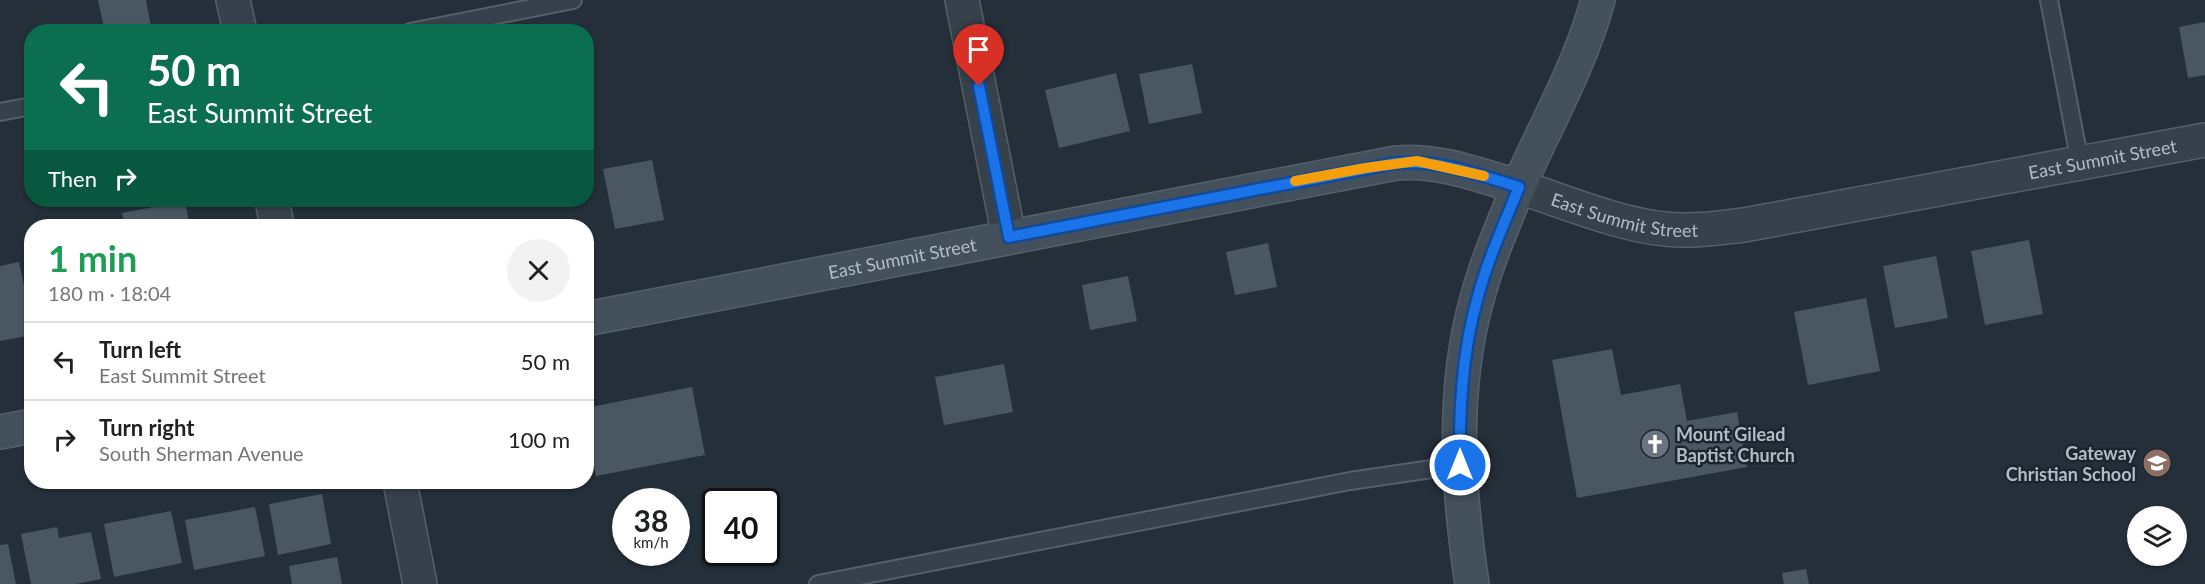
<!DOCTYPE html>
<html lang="en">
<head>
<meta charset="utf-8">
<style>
  body { margin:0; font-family:Lato,sans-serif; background:#f2f2f2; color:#202124; height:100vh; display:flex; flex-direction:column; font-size:22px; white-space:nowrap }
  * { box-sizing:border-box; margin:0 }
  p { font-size:20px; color:#757577 }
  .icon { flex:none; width:33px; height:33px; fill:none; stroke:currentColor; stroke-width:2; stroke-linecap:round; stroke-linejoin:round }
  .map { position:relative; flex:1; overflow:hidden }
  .details { position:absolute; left:24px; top:219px; width:570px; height:270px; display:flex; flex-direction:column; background:#fff; border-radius:24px; box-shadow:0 2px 4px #0004 }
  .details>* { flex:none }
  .top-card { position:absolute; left:24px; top:24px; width:570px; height:183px; border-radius:24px; box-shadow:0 2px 4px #0004; background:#0b6e4f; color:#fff; overflow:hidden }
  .controls { position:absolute; left:2127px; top:506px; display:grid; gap:12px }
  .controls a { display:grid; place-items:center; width:60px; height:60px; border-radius:50%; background:#fff; box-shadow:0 2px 4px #0004; font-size:30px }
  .speed { position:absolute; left:612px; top:488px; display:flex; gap:12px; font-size:30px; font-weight:700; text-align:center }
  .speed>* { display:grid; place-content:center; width:78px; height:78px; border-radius:50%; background:#fff; box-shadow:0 2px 4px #0004; line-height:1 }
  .speed small { font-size:15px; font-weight:400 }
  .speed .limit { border:3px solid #111; border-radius:9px; background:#fff; color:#111 }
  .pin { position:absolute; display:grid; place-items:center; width:51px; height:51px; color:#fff; margin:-62px -26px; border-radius:50% 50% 50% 0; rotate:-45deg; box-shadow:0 0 6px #0007 }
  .pin .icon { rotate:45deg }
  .me { position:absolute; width:66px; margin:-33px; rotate:0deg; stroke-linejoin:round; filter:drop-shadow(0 0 4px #0008) }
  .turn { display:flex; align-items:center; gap:21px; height:126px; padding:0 24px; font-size:27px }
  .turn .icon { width:78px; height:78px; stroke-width:2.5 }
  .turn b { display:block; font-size:42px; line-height:51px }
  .then { display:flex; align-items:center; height:57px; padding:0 24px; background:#0003; gap:12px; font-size:22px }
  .round { display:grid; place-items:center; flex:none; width:63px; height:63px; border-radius:32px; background:#f2f2f2 }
  .overview { display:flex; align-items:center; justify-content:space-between; height:102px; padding:0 24px }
  h1 { font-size:36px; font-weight:700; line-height:45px; color:#1e9e55 }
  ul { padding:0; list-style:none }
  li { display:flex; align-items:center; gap:18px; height:78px; padding:0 24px; border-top:2px solid #e0e0e0 }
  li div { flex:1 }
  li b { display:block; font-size:22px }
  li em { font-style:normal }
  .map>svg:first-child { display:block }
</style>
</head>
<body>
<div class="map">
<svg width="2205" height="584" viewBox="0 0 2205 584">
  <rect width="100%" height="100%" fill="#242f3a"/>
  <path fill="#4a5763" d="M98,0H146L152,32H105Z
    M2205,22V75L2188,78L2179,27Z
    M1192,64L1202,113L1149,124L1139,74Z
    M1116,73L1130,131L1059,148L1045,90Z
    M652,160L664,220L615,229L603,169Z
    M185,201L190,226H125L122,213Z
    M2029,240L2043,314L1985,325L1971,251Z
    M1268,243L1277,287L1235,295L1226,252Z
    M1936,256L1948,318L1895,328L1883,266Z
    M19,262L32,324V335L0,341V266Z
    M1128,276L1137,321L1090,330L1082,285Z
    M1866,298L1880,371L1808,385L1794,312Z
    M1612,349L1621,395L1680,384L1687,421L1737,412L1747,467L1577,498L1552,360Z
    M1004,364L1013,412L944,425L935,377Z
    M692,387L705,455L596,476L586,427V408Z
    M322,494L331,544L278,555L269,504Z
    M255,507L265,556L194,570L185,520Z
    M171,511L182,563L114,577L104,524Z
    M57,527L59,538L91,532L101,579L76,584H31L21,534Z
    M8,544L16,584H0V545Z
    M337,557L342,584H292L289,566Z
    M1806,569L1809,584H1784L1782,573Z"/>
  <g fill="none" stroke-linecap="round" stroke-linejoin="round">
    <g stroke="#555f68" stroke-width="20">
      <path id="lane" d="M2049,0L2080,163
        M410,32L573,0
        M0,112L32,106
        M818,584L1350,481L1459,465"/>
    </g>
    <g stroke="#555f68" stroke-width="36">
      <g id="street">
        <path d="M233,0L240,32"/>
        <path d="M962,0L1009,237"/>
        <path id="s1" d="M1519,187C1563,201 1620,225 1665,229C1692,232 1718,228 1744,225L2205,140"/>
        <path d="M272,200L277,226"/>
        <path d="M400,482L420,584"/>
      </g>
    </g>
    <g stroke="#555f68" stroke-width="36">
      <g id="secondary">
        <path id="s2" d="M586,319L1396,163C1438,159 1479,175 1519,187"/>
        <path d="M0,432L32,426"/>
        <path d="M1472,584C1458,491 1451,391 1477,299C1487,261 1503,225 1518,188C1545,126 1580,66 1598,0"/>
      </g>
    </g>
    <use href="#lane" stroke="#37414b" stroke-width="16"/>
    <use href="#street" stroke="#37414b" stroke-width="33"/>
    <use href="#secondary" stroke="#45505d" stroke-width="33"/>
  </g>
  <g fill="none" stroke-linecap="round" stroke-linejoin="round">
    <g stroke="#114b97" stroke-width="15">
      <path id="route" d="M979,86L1009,237L1396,163C1438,159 1479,175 1519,187C1504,224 1487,261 1477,300C1462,353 1459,410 1460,465"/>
    </g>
    <use href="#route" stroke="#1a73e8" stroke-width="10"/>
    <path stroke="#f59e0b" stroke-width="10" d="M1295,181L1365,168L1417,161L1484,176"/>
  </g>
  <defs>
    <g id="church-disc" transform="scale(1.5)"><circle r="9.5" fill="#6b7280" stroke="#1c262f"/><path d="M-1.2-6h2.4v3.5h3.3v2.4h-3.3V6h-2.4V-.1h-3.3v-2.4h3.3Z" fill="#fff"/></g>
    <g id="school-disc" transform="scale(1.5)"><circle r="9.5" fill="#8d6e63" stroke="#1c262f"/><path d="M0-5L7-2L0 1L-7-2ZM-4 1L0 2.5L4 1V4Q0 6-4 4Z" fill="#fff"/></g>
  </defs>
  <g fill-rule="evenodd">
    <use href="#church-disc" x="1655" y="444"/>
    <use href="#school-disc" x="2157" y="463"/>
  </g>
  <g text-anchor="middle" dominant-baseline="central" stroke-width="5" stroke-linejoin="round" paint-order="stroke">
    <g font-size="18" fill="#b3bcc6" stroke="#1c262f">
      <text stroke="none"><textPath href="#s1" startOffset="596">East Summit Street</textPath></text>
      <text stroke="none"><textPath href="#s1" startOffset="110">East Summit Street</textPath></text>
      <text stroke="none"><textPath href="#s2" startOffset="322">East Summit Street</textPath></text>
    </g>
    <g font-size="18" font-weight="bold" fill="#b3bcc6" stroke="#1c262f" text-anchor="start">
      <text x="1676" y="434">Mount Gilead<tspan x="1676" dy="21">Baptist Church</tspan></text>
      <text x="2136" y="453" text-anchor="end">Gateway<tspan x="2136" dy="21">Christian School</tspan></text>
    </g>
  </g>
</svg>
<div class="controls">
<a><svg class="icon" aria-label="layers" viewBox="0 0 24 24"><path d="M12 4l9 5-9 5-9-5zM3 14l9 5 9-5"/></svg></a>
</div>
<div class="speed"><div>38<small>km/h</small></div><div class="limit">40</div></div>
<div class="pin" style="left:979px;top:86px;background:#d93025"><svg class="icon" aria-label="arrive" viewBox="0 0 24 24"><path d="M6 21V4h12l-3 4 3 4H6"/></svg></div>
<svg class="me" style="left:1460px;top:465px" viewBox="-20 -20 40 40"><circle r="17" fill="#1a73e8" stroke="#fff" stroke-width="3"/><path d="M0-11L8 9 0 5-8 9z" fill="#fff"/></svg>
<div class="top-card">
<div class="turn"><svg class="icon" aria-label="left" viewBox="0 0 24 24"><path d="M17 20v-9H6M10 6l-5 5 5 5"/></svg><div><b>50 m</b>East Summit Street</div></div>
<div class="then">Then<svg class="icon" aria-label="right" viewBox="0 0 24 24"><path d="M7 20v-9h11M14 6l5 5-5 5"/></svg></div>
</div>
<section class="details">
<div class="overview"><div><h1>1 min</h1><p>180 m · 18:04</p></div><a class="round"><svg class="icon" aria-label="close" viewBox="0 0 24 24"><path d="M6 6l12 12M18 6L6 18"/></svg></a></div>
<ul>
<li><svg class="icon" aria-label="left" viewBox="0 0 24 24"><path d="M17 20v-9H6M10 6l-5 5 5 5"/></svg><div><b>Turn left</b><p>East Summit Street</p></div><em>50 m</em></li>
<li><svg class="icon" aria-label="right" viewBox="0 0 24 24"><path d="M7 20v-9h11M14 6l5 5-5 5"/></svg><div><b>Turn right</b><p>South Sherman Avenue</p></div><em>100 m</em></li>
</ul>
</section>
</div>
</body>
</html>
